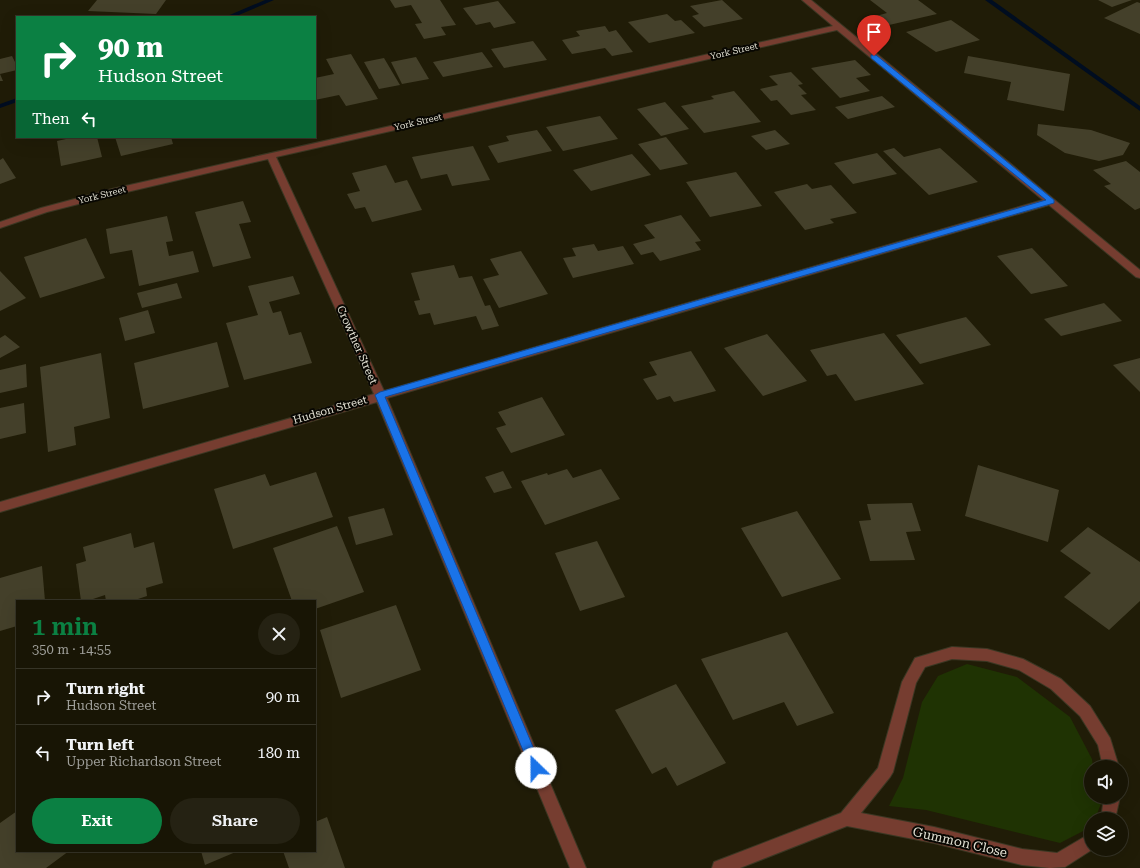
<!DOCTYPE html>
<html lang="en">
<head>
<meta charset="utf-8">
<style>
  body { margin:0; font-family:"Roboto Serif",serif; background:#252213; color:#f1f3f6; height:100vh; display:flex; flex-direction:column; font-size:15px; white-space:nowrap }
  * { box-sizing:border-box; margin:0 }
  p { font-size:13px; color:#9f9f9a }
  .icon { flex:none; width:22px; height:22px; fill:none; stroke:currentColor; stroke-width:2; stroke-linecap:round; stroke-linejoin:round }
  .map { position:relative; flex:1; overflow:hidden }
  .panel { position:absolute; left:16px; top:600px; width:300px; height:252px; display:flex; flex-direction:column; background:#181505; border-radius:0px; box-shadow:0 4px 16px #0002,0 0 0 1px #363427 }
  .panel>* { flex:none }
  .guide { position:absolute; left:16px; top:16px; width:300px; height:122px; border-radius:0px; box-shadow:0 4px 16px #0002,0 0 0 1px #363427; background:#0b8043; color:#fff; overflow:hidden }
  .buttons { position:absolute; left:1084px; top:760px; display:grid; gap:8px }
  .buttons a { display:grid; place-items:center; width:44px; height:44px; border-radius:50%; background:#181505; box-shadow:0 4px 16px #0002,0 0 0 1px #363427; font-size:20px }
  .pin { position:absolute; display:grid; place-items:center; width:34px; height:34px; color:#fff; margin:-41px -17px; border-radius:50% 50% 50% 0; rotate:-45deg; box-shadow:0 0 4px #0007 }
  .pin .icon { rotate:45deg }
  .me { position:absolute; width:44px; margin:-22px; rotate:337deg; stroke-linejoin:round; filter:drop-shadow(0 0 3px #0008) }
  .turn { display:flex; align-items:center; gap:14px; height:84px; padding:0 16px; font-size:18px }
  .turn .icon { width:52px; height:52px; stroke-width:2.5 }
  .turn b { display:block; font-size:28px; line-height:34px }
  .then { display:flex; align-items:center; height:38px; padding:0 16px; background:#0003; gap:8px; font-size:15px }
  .round { display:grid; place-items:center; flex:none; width:42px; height:42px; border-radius:21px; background:#252213 }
  .head { display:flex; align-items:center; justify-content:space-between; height:68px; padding:0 16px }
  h1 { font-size:24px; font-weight:600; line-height:30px; color:#0b8043 }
  .action { display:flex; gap:8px; margin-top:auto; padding:8px 16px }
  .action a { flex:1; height:46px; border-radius:24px; background:#0b8043; color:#fff; font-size:16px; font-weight:600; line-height:46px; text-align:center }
  .action a+a { background:#252213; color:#f1f3f6 }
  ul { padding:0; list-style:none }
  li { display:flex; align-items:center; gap:12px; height:56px; padding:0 16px; border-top:1px solid #363427 }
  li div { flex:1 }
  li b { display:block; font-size:15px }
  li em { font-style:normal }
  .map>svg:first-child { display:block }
</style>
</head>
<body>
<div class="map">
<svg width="1140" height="868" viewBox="0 0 1140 868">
  <rect width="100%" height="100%" fill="#201c07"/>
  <path fill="#1f3303" d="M967,664L1017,677L1070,717L1092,759L1093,767H1091V797H1101L1102,801L1095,819H1091V827L1060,843L926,810L889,806L903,778L922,702L938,676Z"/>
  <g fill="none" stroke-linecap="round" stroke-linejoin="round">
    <path fill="#000d20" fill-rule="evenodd" d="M265,0H274L234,17H225Z
      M985,0H992L1140,106V111Z
      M17,98V102L0,108V104Z"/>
  </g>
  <path fill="#44402a" d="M97,0H166L156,14L88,11Z
    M390,0H440L456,25L441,27L446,35L424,39L415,24L422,23L411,5L395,8Z
    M722,0L743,19L704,27L692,16L699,14L690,6Z
    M870,0H918L937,14L889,25L876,16L887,13Z
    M1098,0H1132L1112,7Z
    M498,1L516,23L494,28L490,22L476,25L463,8Z
    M1137,2L1140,3V34L1104,18Z
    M667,14L675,21L681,20L695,33L649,43L628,22Z
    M951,20L980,40L936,52L906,32Z
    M605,26L609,32L616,30L633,52L612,56L605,48L572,54L562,40L580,36L576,31Z
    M533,41L547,60L504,68L491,49Z
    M482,52L493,67L443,77L433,62Z
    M351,54L378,99L346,106L339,95L315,100V78L334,74L326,59Z
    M12,56L17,66V70L0,74L3,81H0V59Z
    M968,56L1070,74L1064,111L1007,100L1011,82L964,73Z
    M416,57L429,79L402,84L391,62Z
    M384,58L400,85L379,89L364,62Z
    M855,60L871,75L856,78L870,91L840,98L811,68Z
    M791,72L803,84L798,85L807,94L801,95L816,110L791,115L777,100L771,101L760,89L778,85L769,76Z
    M734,91L761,122L704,133L681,106L714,99L711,96Z
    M882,96L895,107L848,119L835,107Z
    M665,102L689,129L661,136L637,109Z
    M600,116L618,139L563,151L546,127Z
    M1038,124L1091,130L1130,143L1123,155L1099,161L1065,153L1037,135Z
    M537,130L552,151L498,163L488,146L509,141L506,136Z
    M775,130L790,144L766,150L751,136Z
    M75,137H97L102,157L61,166L57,141Z
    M115,137H171L173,144L121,156Z
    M666,137L688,164L660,170L638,144Z
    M473,146L490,180L452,186L447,174L421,179L412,157Z
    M894,148L904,157L940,148L978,182L929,195L883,151Z
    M877,153L897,174L853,184L834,163Z
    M632,154L651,175L591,191L573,170Z
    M3,158L16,178L0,184V160Z
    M1126,161L1140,172V208L1135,210L1104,186L1111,184L1093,170Z
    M386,165L395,183L407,180L422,210L372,222L365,207L355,209L347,194L360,191L352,173Z
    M736,172L762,206L710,217L686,182Z
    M807,184L812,189L831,185L857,213L830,219L834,223L805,230L774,192Z
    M243,201L251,222L239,224L251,258L213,267L195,212Z
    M681,215L701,241L695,242L701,250L660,261L653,252L641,255L633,244L655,238L644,225Z
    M167,216L173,241L166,242L169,256L193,251L199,272L139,286L132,250L110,254L106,229Z
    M86,238L105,278L40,298L24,257Z
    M594,244L598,251L623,246L634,264L573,278L563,258L576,256L572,248Z
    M1032,248L1068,286L1031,294L997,256Z
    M521,251L548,294L499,308L483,279L499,275L490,259Z
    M454,265L459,278L472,276L485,306L490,305L499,326L482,330L476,316L434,325L430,313L419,315L414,301L420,300L411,273Z
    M0,271L26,298L0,311Z
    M293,276L300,294L269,302L273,313L281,311L289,335L301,332L312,363L244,380L226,323L258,315L248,286Z
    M177,283L182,298L142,308L137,293Z
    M1104,303L1122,321L1061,336L1044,319Z
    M148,310L155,333L125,341L119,318Z
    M966,317L991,345L920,364L896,335Z
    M884,333L924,384L855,401L836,374L827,376L810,350Z
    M767,334L807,381L763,396L724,348Z
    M5,335L20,347L0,358V338Z
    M217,342L229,387L143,409L134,363Z
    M691,351L716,391L674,402L670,396L657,400L643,379L657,375L649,362Z
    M101,353L110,418L74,427L76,445L48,452L40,367Z
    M1140,358V392L1113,365Z
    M26,364L27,387L0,393V370Z
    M542,397L565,435L511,453L496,428L506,425L498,412Z
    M24,403L26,433L0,439V408Z
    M978,465L1059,490L1048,542L965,516Z
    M567,469L573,478L601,469L620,499L545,525L521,481L547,473L548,475Z
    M503,471L512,488L494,493L485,477Z
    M316,472L333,517L233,549L214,489L265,474L270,486Z
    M912,503L921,531L906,532L915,560L870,561L859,521L871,520L867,504Z
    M384,508L393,535L356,545L348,517Z
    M797,511L841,579L782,597L741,528Z
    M337,526L364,592L315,609V601H292L273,548Z
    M1088,527L1140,562V601L1109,630L1064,597L1091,573L1060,551Z
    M131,533L134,548L154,542L163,583L146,588L147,596L132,601H106L105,595L87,601H81L76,564L86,561L83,547Z
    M597,541L625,597L580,611L555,553Z
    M42,566L45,601H17V626L0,631V578Z
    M396,605L421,670L341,698L320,630Z
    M787,632L834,713L797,726L784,702L733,720L701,659Z
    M676,684L726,763L677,786L666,767L652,774L615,710Z
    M17,811V851H69L46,868H0V823Z
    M327,817L345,868H289L283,851H315V822Z
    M201,851H238L205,865Z"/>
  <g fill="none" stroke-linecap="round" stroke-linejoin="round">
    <g stroke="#3b3723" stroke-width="2">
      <path id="minor" d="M802,0H811L1140,270V278L1136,277L1049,205L387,398L586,868H570L377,402L0,512V502L374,394L268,159L114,195L47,212L0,228V222L41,208L112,189L833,26ZM837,30L1043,200L384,391L276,157Z
        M952,647L987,649L1023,659L1061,679L1090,706L1110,738L1119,767H1103L1098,745L1080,716L1051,689L1019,670L987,661L952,659L925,667L916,683L893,772L890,777L861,813L934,827L1022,849L1057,853L1091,833V849H1093L1065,867L1050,868L1022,865L934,843L847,826L740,868H712L714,862L841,813L878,768L902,682L915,658Z
        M1104,797H1120L1115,819H1098L1102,812Z"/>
    </g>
    <use href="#minor" fill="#763d30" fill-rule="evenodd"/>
  </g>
  <path fill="#1a73e8" stroke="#114b97" d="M871,55H876L1054,200V203L385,397L542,768L540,772L536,773L532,772L375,395L380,392L1046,200L871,58Z"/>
  <g text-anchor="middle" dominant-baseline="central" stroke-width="4" stroke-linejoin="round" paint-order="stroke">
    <g font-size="9" fill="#e1dfd2" stroke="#080702">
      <text transform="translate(734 51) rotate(-13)">York Street</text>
      <text transform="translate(418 122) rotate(-13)">York Street</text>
      <text transform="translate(102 195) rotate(-14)">York Street</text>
    </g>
    <g font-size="11" fill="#e1dfd2" stroke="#080702">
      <text transform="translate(357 345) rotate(66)">Crowther Street</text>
      <text transform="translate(330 410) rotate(-16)">Hudson Street</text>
    </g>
    <g font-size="13" fill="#e1dfd2" stroke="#080702">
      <text transform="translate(960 842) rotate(13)">Gummon Close</text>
    </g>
  </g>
</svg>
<div class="buttons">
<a><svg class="icon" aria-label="sound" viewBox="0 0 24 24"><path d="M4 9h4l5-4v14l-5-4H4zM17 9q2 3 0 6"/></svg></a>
<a><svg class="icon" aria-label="layers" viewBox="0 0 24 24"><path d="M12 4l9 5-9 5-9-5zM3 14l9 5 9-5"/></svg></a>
</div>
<div class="pin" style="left:874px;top:56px;background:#d93025"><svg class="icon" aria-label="arrive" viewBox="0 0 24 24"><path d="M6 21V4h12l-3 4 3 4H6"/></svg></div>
<svg class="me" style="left:536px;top:768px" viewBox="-20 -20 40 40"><circle r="19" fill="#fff"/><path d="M0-13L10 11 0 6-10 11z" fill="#1a73e8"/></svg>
<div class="guide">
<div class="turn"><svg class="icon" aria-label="right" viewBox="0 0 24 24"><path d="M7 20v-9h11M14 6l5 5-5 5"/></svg><div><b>90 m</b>Hudson Street</div></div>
<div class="then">Then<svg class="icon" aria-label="left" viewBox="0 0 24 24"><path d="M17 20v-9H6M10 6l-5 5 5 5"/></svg></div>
</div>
<section class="panel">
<div class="head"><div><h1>1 min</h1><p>350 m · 14:55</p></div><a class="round"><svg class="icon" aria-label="close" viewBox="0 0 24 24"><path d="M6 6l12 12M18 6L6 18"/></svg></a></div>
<ul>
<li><svg class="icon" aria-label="right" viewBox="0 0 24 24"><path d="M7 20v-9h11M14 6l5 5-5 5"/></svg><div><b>Turn right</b><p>Hudson Street</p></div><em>90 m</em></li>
<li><svg class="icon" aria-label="left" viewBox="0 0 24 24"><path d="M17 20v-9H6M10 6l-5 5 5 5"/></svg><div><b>Turn left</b><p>Upper Richardson Street</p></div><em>180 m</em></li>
</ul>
<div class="action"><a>Exit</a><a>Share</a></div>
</section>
</div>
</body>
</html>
